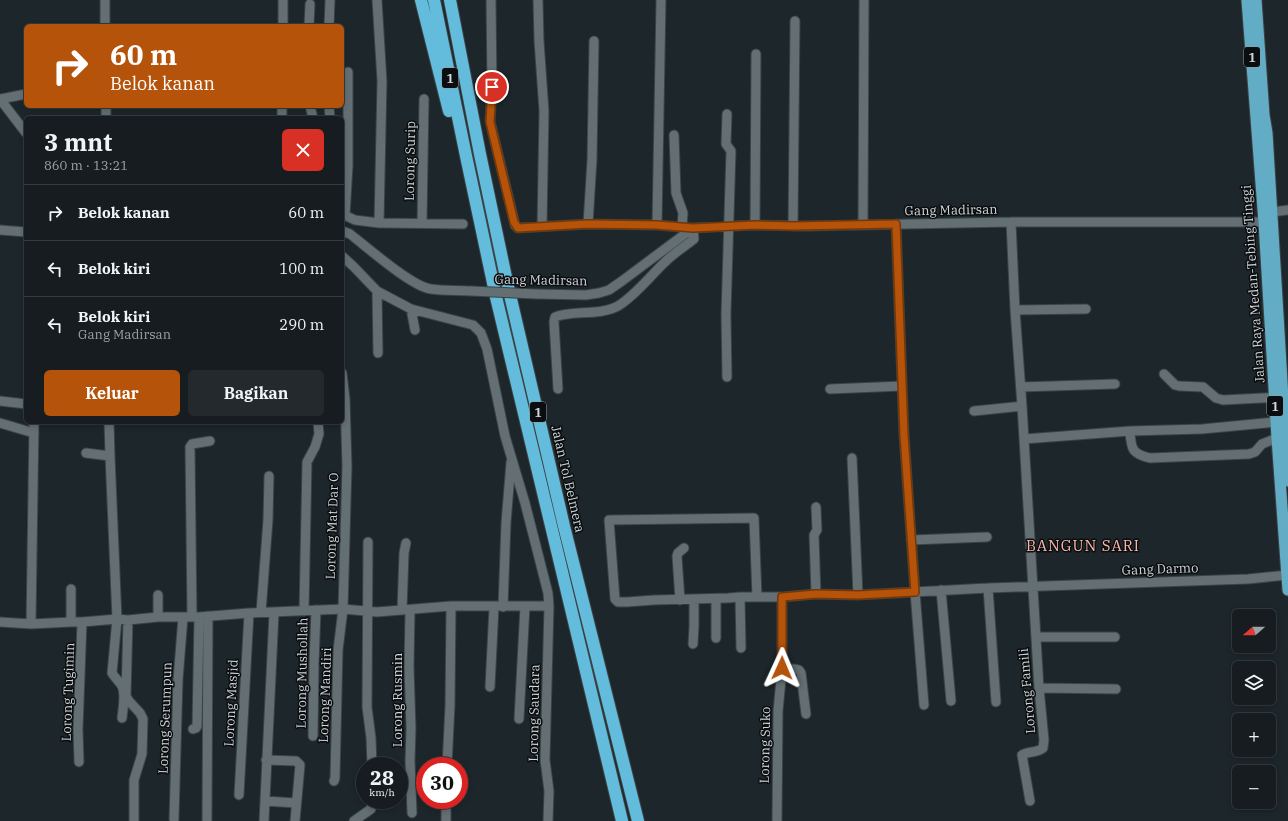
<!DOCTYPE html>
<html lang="id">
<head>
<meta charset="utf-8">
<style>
  body { margin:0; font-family:"IBM Plex Serif",serif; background:#23292d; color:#f1f3f6; height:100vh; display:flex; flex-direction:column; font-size:15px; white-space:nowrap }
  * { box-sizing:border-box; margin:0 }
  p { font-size:13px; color:#9ea1a5 }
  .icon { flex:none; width:22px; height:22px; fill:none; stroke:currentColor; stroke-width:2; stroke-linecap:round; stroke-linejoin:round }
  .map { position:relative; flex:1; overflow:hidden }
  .drawer { position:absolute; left:24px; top:116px; width:320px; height:308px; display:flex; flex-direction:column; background:#161c20; border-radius:6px; box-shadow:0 2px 6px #0003,0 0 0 1px #353a3e }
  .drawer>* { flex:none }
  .hud { position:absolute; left:24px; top:24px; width:320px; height:84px; border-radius:6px; box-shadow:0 2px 6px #0003,0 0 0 1px #353a3e; background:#b45309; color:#fff; overflow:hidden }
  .needle { width:26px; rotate:250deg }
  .buttons { position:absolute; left:1232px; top:609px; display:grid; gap:8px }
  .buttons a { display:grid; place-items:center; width:44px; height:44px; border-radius:6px; background:#161c20; box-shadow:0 2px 6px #0003,0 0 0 1px #353a3e; font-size:20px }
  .speed { position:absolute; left:356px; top:757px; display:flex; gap:8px; font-size:20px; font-weight:700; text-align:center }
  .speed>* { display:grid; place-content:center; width:52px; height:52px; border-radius:50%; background:#161c20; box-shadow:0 2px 6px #0003,0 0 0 1px #353a3e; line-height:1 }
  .speed small { font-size:10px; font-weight:400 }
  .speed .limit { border:6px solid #d22; background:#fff; color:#111 }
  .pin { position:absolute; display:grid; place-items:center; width:34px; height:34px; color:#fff; margin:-17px; border:2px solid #fff; border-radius:50%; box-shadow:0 1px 4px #0007 }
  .me { position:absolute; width:44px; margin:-22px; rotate:1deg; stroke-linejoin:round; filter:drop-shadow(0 0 3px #0008) }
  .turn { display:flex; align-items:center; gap:14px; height:84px; padding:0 20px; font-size:18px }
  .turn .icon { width:52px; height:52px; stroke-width:2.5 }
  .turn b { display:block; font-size:28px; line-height:34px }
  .round { display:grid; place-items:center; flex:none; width:42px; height:42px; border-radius:6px; background:#23292d }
  .summary { display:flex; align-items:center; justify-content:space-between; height:68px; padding:0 20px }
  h1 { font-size:24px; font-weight:700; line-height:30px }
  .cta { display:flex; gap:8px; margin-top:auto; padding:8px 20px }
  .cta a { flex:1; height:46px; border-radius:6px; background:#b45309; color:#fff; font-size:16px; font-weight:700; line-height:46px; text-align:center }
  .cta a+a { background:#23292d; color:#f1f3f6 }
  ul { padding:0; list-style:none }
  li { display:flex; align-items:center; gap:12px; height:56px; padding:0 20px; border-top:1px solid #353a3e }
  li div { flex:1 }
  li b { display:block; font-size:15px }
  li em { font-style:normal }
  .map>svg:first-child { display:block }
</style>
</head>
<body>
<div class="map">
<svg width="1288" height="821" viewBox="0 0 1288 821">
  <rect width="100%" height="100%" fill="#1d262a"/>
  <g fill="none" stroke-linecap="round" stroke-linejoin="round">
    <g stroke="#3b4345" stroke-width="11">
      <path id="minor" d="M105,0V26
        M377,0L382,81L379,223
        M491,0L492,87L490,121L515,225L518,228L588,224L657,225L693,228L694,239C684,247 674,253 665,262C650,276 636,295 618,306C600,316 571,310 555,317L554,322L558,389
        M538,0L539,41L544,111L542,226
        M283,26V0
        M309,26L310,4
        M329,26L330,0
        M0,99L26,133
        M0,99L26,94
        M106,106V118
        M310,106L313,118
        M329,106L330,118
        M727,114L726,144L731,151L726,314L727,377
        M282,118V106
        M674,135L676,193L683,213L682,227
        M1272,212L1288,210
        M342,214L355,220L379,223L463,224
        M345,215L348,166V72
        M1011,222L1015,310L1022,406L1039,688L1044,740L1043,748C1037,753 1029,751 1022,755L1030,801
        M422,223L424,99
        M588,224L592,160L594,41
        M863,224L864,0
        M896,224L904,435L915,592L924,705
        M657,225L661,0
        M755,225L756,54
        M793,226L795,21
        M0,230L26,232
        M342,231L350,234C367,247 412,287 431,289C444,291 458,290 471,291
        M342,256L354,267L377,291L411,309L473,325L481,333L487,349L505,436L525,503L548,593L549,606L545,760L549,791L548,821
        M377,291L378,353
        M536,294L586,295L599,293L609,290L622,281L693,228L755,225L807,226L1011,222H1270
        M411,309L415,330
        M1015,310L1086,309
        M1164,374L1175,385L1179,386L1203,387L1216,398L1223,400L1281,397
        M1021,387L1115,384
        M830,389L902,386
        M0,401L26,404
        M974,411L1022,406
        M109,422L110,456
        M0,423L34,433
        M1130,431C1131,449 1132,454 1150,458L1249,454L1255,452L1262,444L1277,438
        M1024,439L1130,431L1202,429L1276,422
        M86,453L110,456L117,619L112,673C115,678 119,681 122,686C126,695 123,708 122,718
        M852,458L858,595
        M911,540L987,537
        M368,542L367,707L371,738L372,766
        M988,588L996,702
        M71,589V622
        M941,590L951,701
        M816,594L814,535L817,530L816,507
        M158,595V617
        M740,597L741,648
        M757,597L754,518L609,520L615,599L618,602H627L654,600L728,598L740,597H782L816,594L858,595L988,588L1248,579L1288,575
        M716,599V638
        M680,600L677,556L678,553L684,548
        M503,607L506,523L511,462
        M402,610L404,553L406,543
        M304,611L307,462L315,447L319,434L318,422
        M410,611L409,667L411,728L410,761L412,813
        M261,612L268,520L269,476
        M192,617L190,447L192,444L210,441
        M128,620L126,696L129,701L140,713L143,719L142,754L134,780V821
        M0,622L31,624L71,622H82L117,619L128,620L158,617H199L249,613L343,609L377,612L451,606H549
        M31,624L34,422
        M1036,637H1115
        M693,644L694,626V600
        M782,669H795L799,670L801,673L806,714
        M490,687L494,607
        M1039,688L1116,689
        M519,719L525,606
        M193,729L196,728L197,726L199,617
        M313,736L314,664L316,610
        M266,760L296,761L300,765L295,821
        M79,762L78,729L82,622
        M447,766L450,705L451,606
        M334,781L335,778L338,650L343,609L347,466L345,399L342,373
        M239,795L249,613
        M265,801L296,803
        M174,819L178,680L183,617
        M207,821L208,616
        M264,821L274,613
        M354,821L371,809L372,800
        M446,821V800
        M777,821L778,711L782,669V597"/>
    </g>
    <g stroke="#3b4345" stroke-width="13">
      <path id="trunk" d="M1247,0L1264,222L1277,438L1288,590
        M1256,0L1264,115L1267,133L1288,481"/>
    </g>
    <g stroke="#3b4345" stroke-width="14">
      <path id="motorway" d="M421,0L449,111
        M434,0L466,156L496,297L622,821
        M450,0L480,154L507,282L564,526L638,821"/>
    </g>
    <use href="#minor" stroke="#646f73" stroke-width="9"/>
    <use href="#trunk" stroke="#63acc6" stroke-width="11"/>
    <use href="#motorway" stroke="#63bcdb" stroke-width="12"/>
    <g stroke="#3b4345" stroke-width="11" stroke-linecap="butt">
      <path id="minor-bridge" d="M471,291L536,294"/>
    </g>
    <use href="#minor-bridge" stroke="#646f73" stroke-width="9"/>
  </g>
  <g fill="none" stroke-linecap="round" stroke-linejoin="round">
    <g stroke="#753606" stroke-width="10">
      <path id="route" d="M492,87L490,122L514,222L518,228L588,224L657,225L693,228L755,225L793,226L896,224L904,435L915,592L858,595L816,594L782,597V668"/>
    </g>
    <use href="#route" stroke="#b45309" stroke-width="7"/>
  </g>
  <g text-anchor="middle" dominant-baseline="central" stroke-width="3" stroke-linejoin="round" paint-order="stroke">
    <g fill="#0b0e10" stroke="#959a9c" stroke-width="1">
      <rect x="1244" y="47" width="16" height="20" rx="3"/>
      <rect x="442" y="68" width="16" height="20" rx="3"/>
      <rect x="1267" y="396" width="16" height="20" rx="3"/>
      <rect x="530" y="402" width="16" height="20" rx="3"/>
    </g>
    <g font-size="12" font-weight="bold" fill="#d0d6d8">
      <text x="1252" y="57">1</text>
      <text x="450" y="78">1</text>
      <text x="1275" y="406">1</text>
      <text x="538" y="412">1</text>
    </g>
    <g font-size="13" fill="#d0d6d8" stroke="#0b0e10">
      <text transform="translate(410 161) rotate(-89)">Lorong Surip</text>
      <text transform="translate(951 210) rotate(-1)">Gang Madirsan</text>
      <text transform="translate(541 280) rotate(1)">Gang Madirsan</text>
      <text transform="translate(1253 284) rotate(-94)">Jalan Raya Medan-Tebing Tinggi</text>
      <text transform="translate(568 479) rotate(77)">Jalan Tol Belmera</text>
      <text transform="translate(332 526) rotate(-88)">Lorong Mat Dar O</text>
      <text transform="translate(1160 569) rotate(-2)">Gang Darmo</text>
      <text transform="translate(302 673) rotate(-89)">Lorong Mushollah</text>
      <text transform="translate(1027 691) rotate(-95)">Lorong Famili</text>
      <text transform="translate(68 692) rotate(-88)">Lorong Tugimin</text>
      <text transform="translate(325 695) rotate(-88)">Lorong Mandiri</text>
      <text transform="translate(397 700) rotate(-90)">Lorong Rusmin</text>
      <text transform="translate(231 703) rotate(-87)">Lorong Masjid</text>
      <text transform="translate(534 713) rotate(-89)">Lorong Saudara</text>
      <text transform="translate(165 718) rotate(-88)">Lorong Serumpun</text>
      <text transform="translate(765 745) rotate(-89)">Lorong Suko</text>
    </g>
    <g font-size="15" letter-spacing="1" fill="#fab7aa" stroke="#0b0e10">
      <text x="1083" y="545">BANGUN SARI</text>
    </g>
  </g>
</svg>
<div class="buttons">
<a><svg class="needle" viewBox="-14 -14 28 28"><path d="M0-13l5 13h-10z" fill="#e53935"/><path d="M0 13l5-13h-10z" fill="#9ea1a5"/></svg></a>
<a><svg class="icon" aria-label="layers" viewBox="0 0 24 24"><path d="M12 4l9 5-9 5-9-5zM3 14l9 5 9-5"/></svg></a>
<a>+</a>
<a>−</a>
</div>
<div class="speed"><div>28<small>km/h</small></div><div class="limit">30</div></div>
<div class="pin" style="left:492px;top:87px;background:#d93025"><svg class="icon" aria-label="arrive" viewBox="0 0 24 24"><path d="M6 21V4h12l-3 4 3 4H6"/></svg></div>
<svg class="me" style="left:782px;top:668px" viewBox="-20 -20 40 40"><path d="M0-17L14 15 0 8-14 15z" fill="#b45309" stroke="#fff" stroke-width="4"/></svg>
<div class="hud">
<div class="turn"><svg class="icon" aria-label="right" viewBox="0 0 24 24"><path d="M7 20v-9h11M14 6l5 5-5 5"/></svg><div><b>60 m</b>Belok kanan</div></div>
</div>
<section class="drawer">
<div class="summary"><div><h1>3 mnt</h1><p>860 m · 13:21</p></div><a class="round" style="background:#d93025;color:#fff"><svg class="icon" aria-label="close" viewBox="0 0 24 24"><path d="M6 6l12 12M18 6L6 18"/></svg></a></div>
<ul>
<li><svg class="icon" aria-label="right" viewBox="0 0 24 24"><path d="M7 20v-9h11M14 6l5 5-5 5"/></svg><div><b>Belok kanan</b></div><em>60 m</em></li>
<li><svg class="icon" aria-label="left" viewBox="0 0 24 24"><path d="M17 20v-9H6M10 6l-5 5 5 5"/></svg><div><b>Belok kiri</b></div><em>100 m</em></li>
<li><svg class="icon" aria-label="left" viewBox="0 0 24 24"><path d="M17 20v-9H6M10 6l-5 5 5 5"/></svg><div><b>Belok kiri</b><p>Gang Madirsan</p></div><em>290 m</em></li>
</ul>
<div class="cta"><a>Keluar</a><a>Bagikan</a></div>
</section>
</div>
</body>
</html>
